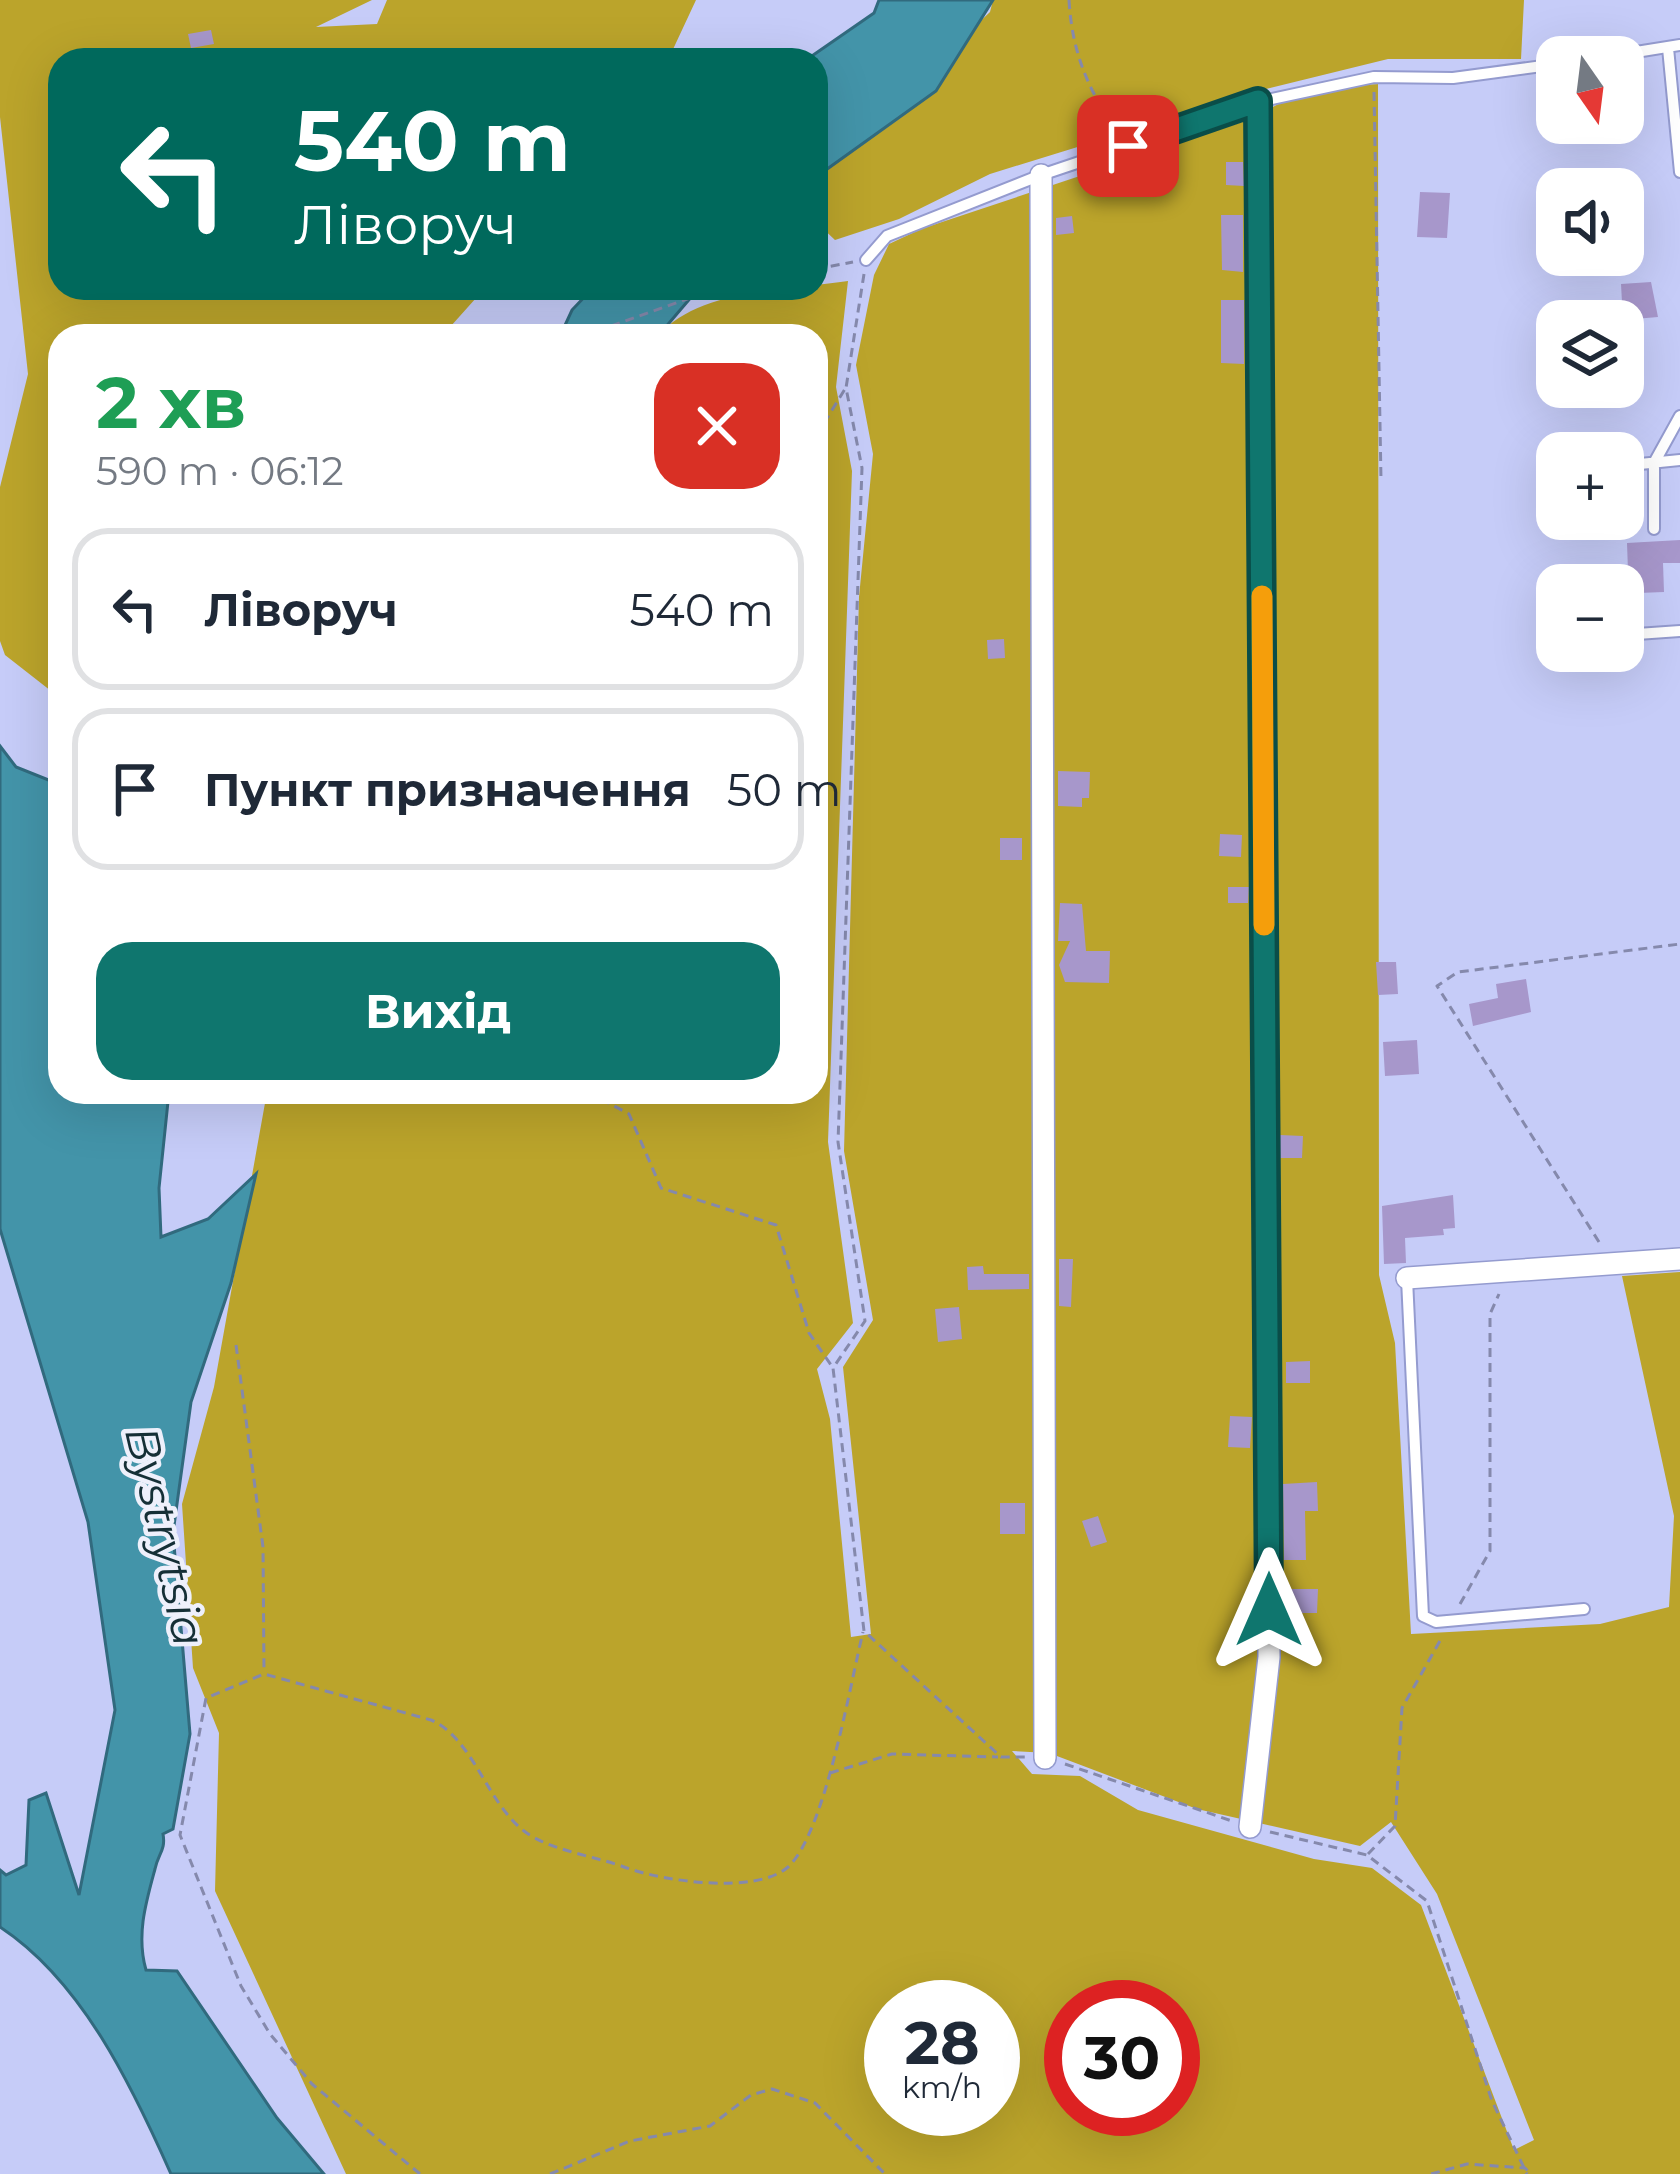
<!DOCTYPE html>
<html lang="uk">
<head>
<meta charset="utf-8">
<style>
  body { margin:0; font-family:Montserrat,sans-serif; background:#f6f6f7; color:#1f2937; height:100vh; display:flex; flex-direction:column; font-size:45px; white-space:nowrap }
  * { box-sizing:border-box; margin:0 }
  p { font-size:39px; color:#747a83 }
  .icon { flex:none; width:66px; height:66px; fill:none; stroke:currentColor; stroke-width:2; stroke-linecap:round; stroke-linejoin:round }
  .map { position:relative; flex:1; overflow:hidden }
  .drawer { position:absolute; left:48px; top:324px; width:780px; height:780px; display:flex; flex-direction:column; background:#fff; border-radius:36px; box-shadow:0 12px 48px #0002 }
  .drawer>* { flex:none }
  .hud { position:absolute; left:48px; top:48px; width:780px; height:252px; border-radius:36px; box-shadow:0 12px 48px #0002; background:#00695c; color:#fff; overflow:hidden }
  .needle { width:78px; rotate:166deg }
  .tools { position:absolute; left:1536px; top:36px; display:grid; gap:24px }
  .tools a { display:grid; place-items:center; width:108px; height:108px; border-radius:24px; background:#fff; box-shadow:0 12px 48px #0002; font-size:60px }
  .speed { position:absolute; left:864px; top:1980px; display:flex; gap:24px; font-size:60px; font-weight:700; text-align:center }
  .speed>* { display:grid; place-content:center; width:156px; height:156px; border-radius:50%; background:#fff; box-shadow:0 12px 48px #0002; line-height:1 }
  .speed small { font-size:30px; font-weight:400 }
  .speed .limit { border:18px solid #d22; background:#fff; color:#111 }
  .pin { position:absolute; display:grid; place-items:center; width:102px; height:102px; color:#fff; margin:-51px; border-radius:24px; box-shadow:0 6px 18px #0006 }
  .me { position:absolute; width:132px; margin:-66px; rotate:0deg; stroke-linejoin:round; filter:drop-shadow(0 0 9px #0008) }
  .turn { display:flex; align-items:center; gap:42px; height:252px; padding:0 48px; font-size:54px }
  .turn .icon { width:156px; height:156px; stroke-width:2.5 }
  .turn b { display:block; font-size:84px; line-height:102px }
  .round { display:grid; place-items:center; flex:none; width:126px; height:126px; border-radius:36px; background:#f6f6f7 }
  .headline { display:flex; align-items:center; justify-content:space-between; height:204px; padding:0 48px }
  h1 { font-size:72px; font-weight:700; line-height:90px; color:#1e9e55 }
  .primary-button { display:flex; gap:24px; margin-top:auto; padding:24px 48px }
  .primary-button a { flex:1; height:138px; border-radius:36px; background:#0f766e; color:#fff; font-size:48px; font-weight:700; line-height:138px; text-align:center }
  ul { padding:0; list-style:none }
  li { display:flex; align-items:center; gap:36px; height:162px; margin:0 24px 18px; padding:0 24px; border:6px solid #e0e1e3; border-radius:36px }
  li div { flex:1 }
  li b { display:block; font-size:45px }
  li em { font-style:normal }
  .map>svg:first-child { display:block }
</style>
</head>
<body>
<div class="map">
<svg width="1680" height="2174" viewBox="0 0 1680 2174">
  <rect width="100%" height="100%" fill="#c6ccf8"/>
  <path fill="#bba42b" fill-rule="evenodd" d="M0,0H372L316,27L377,24L387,0H696L668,60H60V288H485L442,336H60V698L5,655L0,641V487L28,374L0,117Z
    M993,0H1524L1521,59H1388L1262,90L990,174L899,219L835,240L816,222V177L990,12Z
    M1378,84L1379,1275L1395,1343L1411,1634L1600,1624L1669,1607L1674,1516L1622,1276L1680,1272V2174H346L215,1891L219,1733L193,1668L182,1504L214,1387L267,1092H816V336H658C699,288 791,290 848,281L836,387L852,471L828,1142L853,1323L817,1369L830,1419L851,1637L871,1634L843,1367L873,1320L844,1151L859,597L873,454L856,365L874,275L889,244L921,229L1248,120L1307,89ZM1012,1751L1049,1753L1197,1809L1360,1846L1391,1822L1437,1894L1534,2140L1514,2150L1421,1905L1372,1868L1314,1859L1138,1810L1080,1776L1032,1774ZM891,2007H993V2109H891ZM1071,2007H1173V2109H1071Z"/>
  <path fill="#4394a9" stroke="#316a7e" stroke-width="3" d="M879,0H993L936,91L816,177V60H806L874,13Z
    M593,288H699L658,336H560L572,310Z
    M0,746L16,767L56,783L60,780V1092H169L159,1188L161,1237L208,1219L256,1174L231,1283L191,1402L173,1533L190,1734L173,1829L163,1834C166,1850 158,1854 155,1869C146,1902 136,1935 146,1970L177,1971L277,2118L324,2174H171C132,2086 82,1981 0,1927V1870L6,1875L26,1865L29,1800L46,1793L79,1895L115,1710L88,1522L0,1229Z"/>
  <path fill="#a797cb" d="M211,30L214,44L191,48L188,34Z
    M1226,162H1243L1244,186L1226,185Z
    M1420,192L1450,193L1447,238L1417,237Z
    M1221,215H1243V272L1222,270Z
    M1072,216L1074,233L1056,235V218Z
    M1651,282L1658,317L1623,320L1621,284Z
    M1221,300H1244V364L1221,363Z
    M1680,540V563H1663L1664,592L1638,593L1637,571H1628L1627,543Z
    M1004,639L1005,658L988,659L987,640Z
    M1058,771L1090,772L1089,798H1082V807L1058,806Z
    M1220,834L1242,835L1241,857L1219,856Z
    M1000,838H1022V860H1000Z
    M1228,887H1249L1248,903H1228Z
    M1060,903L1082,904L1086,951H1110L1109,983L1065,982L1059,965L1070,941H1058Z
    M1376,962H1396L1398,994L1378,995Z
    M1526,979L1531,1012L1473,1026L1469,1004L1498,998L1496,984Z
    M1417,1040L1419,1074L1385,1076L1383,1042Z
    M1280,1135L1303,1136L1302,1158H1280Z
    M1453,1195L1455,1228L1443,1229L1444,1235L1405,1238L1406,1263L1384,1264L1382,1206Z
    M1059,1259H1073L1071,1307L1059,1306Z
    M983,1266L984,1274H1029V1289L968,1290L967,1267Z
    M959,1307L962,1339L938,1342L935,1309Z
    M1310,1361V1383H1286V1362Z
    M1230,1416L1252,1417L1250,1448L1228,1447Z
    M1317,1482L1318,1511H1305L1306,1560H1284L1283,1484Z
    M1000,1503H1025V1534H1000Z
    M1098,1516L1107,1542L1091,1547L1082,1521Z
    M1285,1589H1318L1317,1613H1284Z"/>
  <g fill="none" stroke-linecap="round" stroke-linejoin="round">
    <g stroke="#949bcf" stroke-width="14">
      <path id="lane" d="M1668,48L1680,172
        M1605,57L1680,45
        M866,260L887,236L1041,175L1258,102L1374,77L1453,78L1557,64
        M1640,464L1680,460
        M1654,529V463L1680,416
        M1623,635L1680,631
        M1407,1279L1423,1616L1436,1622L1584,1609"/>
    </g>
    <g stroke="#949bcf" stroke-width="24">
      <path id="street" d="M1041,175L1045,1758
        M1407,1278L1680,1259
        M1250,1827L1269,1657L1258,102"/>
    </g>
    <path stroke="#8589ac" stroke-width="3" stroke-dasharray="9 6" stroke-linecap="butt" d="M1069,0C1072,53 1089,93 1120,135
      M1374,92L1381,480
      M816,269L853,262
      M864,274L846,388L862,468L838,1142L865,1321L833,1368L864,1631L1001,1757H1026
      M583,336L718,288
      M816,436L845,389
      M588,1092L629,1114L661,1188L776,1225L809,1333L831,1365
      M1599,1242L1437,986L1458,972L1680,944
      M236,1345L263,1547L264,1671
      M1460,1604L1490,1551V1314L1499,1294
      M1065,1764L1232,1821
      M830,1773L892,1754L998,1757
      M1270,1832L1367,1855L1427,1901L1492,2101L1527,2174
      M1368,1854L1395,1826L1402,1708L1441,1639
      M420,2174L312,2084L270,2034L241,1986L180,1835L206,1698L264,1674L431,1720C473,1738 487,1803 524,1831C550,1851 596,1856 627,1868C663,1881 756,1895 788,1867C825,1833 850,1685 863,1632
      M550,2174L630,2141L710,2126L751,2095L772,2089L815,2103L885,2174
      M1431,2174L1467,2164L1525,2168L1531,2174"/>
    <use href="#lane" stroke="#fff" stroke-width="10"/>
    <use href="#street" stroke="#fff" stroke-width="21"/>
  </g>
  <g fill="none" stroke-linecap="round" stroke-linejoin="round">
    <g stroke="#0a4d48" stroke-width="30">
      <path id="route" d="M1128,146L1258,101L1269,1610"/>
    </g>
    <use href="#route" stroke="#0f766e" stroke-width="21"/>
    <path stroke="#f59e0b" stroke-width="21" d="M1262,596L1264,925"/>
  </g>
  <g text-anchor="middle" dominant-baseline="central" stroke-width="9" stroke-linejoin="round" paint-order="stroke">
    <g font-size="45" font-style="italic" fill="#152f36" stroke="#eef0fb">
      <text transform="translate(166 1536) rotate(77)">Bystrytsia</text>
    </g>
  </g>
</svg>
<div class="tools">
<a><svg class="needle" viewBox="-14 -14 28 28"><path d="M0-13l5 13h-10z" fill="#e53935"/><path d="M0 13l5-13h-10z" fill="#747a83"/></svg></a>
<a><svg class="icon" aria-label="sound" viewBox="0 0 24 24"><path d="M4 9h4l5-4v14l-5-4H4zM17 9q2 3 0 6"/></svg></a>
<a><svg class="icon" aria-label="layers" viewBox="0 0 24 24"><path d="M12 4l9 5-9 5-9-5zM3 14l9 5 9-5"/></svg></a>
<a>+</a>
<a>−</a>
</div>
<div class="speed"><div>28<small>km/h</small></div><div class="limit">30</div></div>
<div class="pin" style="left:1128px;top:146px;background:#d93025"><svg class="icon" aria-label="arrive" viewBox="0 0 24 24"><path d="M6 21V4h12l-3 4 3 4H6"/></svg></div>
<svg class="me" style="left:1269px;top:1610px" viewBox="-20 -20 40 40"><path d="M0-17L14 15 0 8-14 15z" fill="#0f766e" stroke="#fff" stroke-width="4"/></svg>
<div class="hud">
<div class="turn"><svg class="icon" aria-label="left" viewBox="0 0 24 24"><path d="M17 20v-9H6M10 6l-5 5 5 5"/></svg><div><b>540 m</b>Ліворуч</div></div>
</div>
<section class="drawer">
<div class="headline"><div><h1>2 хв</h1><p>590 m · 06:12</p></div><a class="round" style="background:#d93025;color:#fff"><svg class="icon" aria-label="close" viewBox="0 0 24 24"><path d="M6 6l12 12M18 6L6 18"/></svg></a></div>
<ul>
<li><svg class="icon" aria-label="left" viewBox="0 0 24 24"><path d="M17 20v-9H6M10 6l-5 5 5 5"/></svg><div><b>Ліворуч</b></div><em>540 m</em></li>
<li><svg class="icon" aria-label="arrive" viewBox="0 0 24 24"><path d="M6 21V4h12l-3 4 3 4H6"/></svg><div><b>Пункт призначення</b></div><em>50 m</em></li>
</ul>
<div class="primary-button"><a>Вихід</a></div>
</section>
</div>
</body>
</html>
